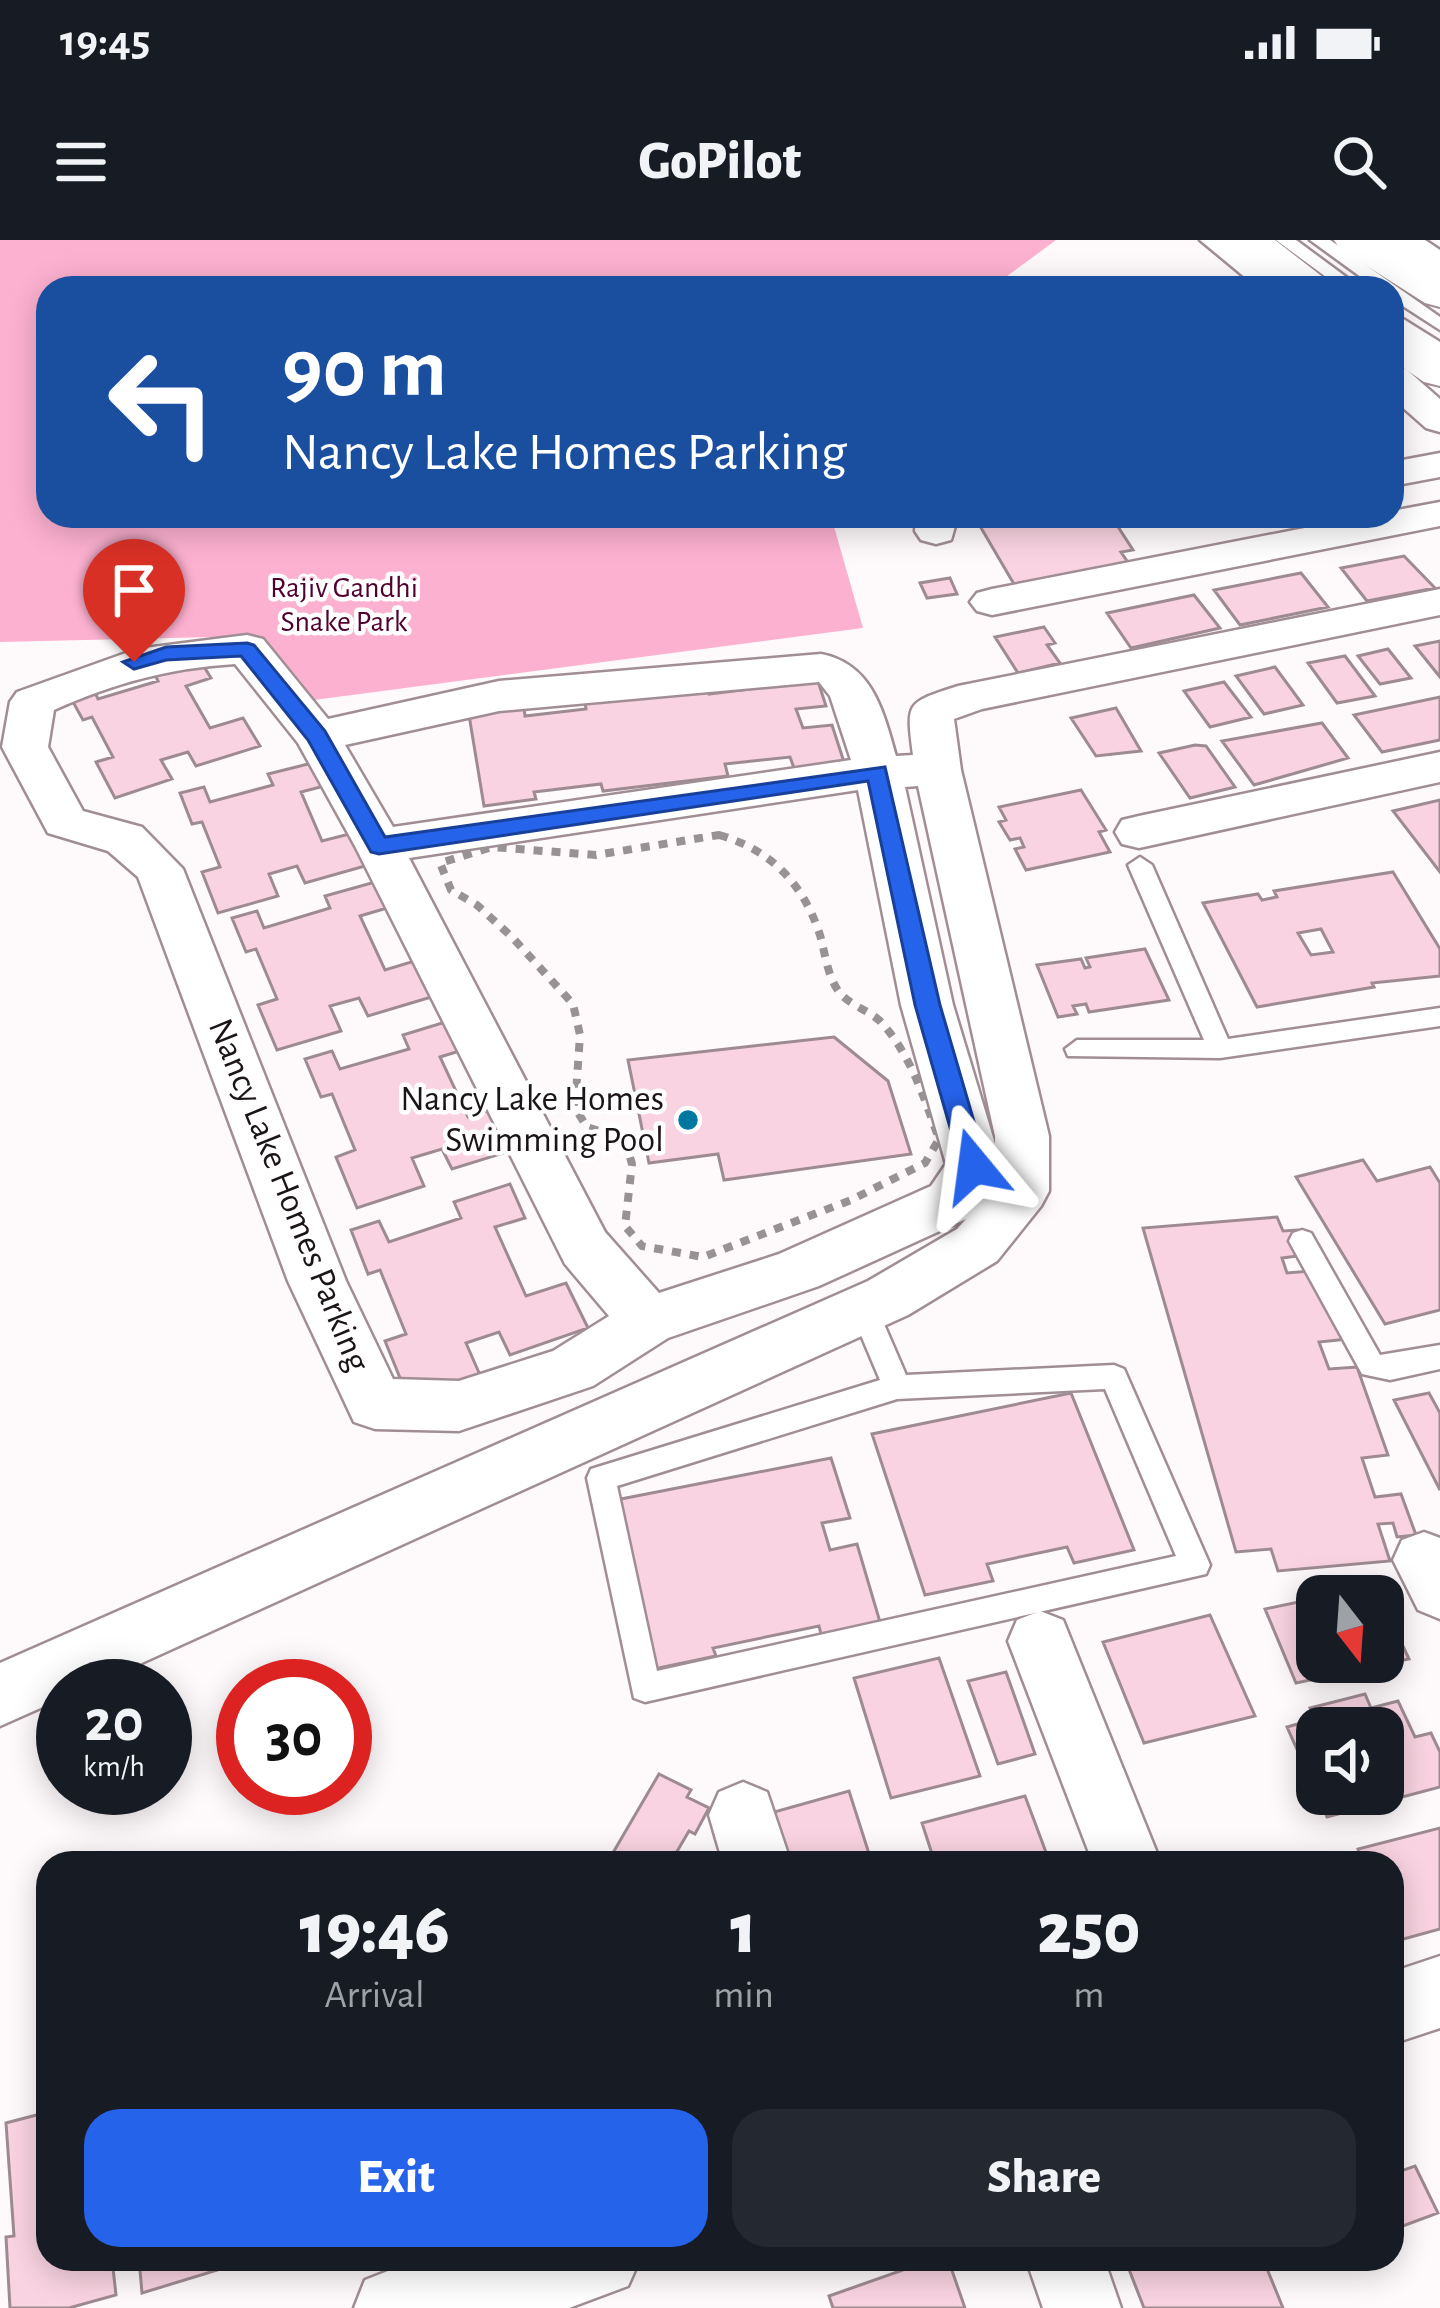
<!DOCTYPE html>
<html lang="en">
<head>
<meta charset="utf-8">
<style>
  body { margin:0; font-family:"Alegreya Sans",sans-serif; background:#242831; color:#f1f3f6; height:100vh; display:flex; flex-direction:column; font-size:45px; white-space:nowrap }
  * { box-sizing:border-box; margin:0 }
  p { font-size:39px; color:#9ea1a6 }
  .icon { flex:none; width:66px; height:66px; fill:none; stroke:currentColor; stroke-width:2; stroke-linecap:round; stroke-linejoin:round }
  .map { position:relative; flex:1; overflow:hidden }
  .panel { position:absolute; left:36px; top:1611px; width:1368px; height:420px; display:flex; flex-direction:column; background:#171b24; border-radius:36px; box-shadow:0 6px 30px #0003 }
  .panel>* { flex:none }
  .hud { position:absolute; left:36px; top:36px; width:1368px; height:252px; border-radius:36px; box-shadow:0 6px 30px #0003; background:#1a4fa0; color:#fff; overflow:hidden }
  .needle { width:78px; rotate:163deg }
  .controls { position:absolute; left:1296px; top:1335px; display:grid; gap:24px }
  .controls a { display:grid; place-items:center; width:108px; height:108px; border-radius:24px; background:#171b24; box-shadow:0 6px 30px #0003; font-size:60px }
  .speed { position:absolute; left:36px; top:1419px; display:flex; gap:24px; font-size:60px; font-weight:700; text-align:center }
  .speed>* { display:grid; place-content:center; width:156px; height:156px; border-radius:50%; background:#171b24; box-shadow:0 6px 30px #0003; line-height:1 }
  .speed small { font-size:30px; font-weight:400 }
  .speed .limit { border:18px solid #d22; background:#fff; color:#111 }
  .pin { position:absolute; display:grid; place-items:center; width:102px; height:102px; color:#fff; margin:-123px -51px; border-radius:50% 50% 50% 0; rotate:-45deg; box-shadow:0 0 12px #0007 }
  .pin .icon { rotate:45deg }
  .me { position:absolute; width:132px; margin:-66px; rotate:344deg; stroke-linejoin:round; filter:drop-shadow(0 0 9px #0008) }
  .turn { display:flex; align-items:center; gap:42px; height:252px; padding:0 48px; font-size:54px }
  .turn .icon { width:156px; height:156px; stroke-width:2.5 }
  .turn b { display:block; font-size:84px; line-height:102px }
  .eta { display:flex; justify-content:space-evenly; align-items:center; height:204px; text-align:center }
  .eta b { font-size:72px; font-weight:800; line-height:84px }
  .primary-button { display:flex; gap:24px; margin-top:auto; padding:24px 48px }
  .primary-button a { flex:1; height:138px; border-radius:36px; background:#2563eb; color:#fff; font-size:48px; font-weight:800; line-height:138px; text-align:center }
  .primary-button a+a { background:#242831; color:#f1f3f6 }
  .status { display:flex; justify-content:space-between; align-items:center; height:84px; padding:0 60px; background:#171b24; direction:ltr }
  .status svg { height:33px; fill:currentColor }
  header { display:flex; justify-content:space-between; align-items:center; height:156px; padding:0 48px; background:#171b24; font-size:54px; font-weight:800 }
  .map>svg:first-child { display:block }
</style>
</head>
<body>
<div class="status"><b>19:45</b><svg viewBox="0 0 49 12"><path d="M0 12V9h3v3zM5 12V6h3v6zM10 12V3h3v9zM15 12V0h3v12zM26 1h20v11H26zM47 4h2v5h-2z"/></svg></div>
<header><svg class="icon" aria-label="menu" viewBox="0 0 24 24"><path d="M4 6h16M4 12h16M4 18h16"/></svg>GoPilot<svg class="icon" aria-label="search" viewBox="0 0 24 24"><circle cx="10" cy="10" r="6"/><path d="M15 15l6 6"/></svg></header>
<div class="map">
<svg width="1440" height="2068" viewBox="0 0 1440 2068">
  <rect width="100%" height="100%" fill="#fefafc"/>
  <path fill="#fdb1d0" d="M0,0H1056L991,48H48V276H831L863,388L291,463L258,396L0,402Z"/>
  <path fill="#f9d3e1" stroke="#9e8b92" stroke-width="3" fill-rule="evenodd" d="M995,276H1111L1133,310L1121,312L1129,324L1048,348L1042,339L1014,344L977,281Z
    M1294,276H1382L1309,296Z
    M1404,316L1435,348L1367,361L1341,328Z
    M1301,333L1328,367L1240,385L1214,350Z
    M950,338L957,354L927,358L920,343Z
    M1194,355L1220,388L1131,408L1107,373Z
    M1044,387L1055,403L1047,405L1060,423L1018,433L995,397Z
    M1440,401V437L1415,406Z
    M1388,409L1411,438L1380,444L1358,416Z
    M1345,416L1375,456L1337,463L1308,423Z
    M198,417L211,438L186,446L210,488L243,478L260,506L196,526L188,512L161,520L172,539L115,558L96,522L113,517L92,477L83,480L68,453L92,446L98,459L158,441L153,431Z
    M1275,427L1303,465L1264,474L1236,436Z
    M816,435L826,466L796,469L803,488L832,485L844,522L794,528L790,517L725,524L728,536L603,551L601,544L534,552L536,559L484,566L469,475L524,468L525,476L586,469L585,462L707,447L709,454L773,446L771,440Z
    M1224,442L1251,477L1210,487L1184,451Z
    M1440,457V500L1382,512L1354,475Z
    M1116,468L1141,511L1096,516L1071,478Z
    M1322,483L1348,518L1254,545L1222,501Z
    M1195,505L1206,506L1235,547L1190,558L1159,513Z
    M316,522L328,545L301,552L322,601L357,592L372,624L305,643L297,626L269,634L278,656L218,673L202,632L220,627L202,582L192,584L180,553L204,547L210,562L273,545L268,534Z
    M1081,550L1106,590L1099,592L1110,612L1026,630L1015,609L1024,607L1020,598L1010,600L999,582L1006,580L999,567Z
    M1440,560V632L1393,571Z
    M1393,632L1440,709V736L1372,743L1374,747L1257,767L1203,663L1258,654L1262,660L1277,657L1274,651ZM1321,689L1333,712L1311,715L1298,693Z
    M375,642L387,668L360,676L385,730L421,719L438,755L368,776L359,758L330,766L341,791L277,810L258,765L277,759L256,709L246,712L232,678L257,671L264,688L330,668L325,656Z
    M1145,709L1169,760L1089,772L1086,764L1073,766L1077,774L1058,777L1037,725L1081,719L1085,728L1090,727L1086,718Z
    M455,779L469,808L440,817L468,877L506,865L526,906L452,929L442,909L412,918L424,946L357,968L336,917L355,910L332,854L321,857L305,819L332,811L340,829L409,809L403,795Z
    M834,797L888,841L911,914L724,940L718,914L649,923L628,820Z
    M1363,920L1377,941L1430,927L1440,943V1070L1385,1084L1296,937Z
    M510,944L525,978L495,987L526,1056L566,1043L588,1088L510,1115L499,1092L466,1103L480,1135L409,1160L385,1101L406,1094L380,1030L368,1034L351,990L379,981L389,1002L461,978L454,962Z
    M1277,977L1283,991L1297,990L1305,1015L1282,1018L1287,1033L1311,1031L1348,1099L1319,1102L1329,1129L1357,1127L1388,1215L1362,1218L1375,1257L1401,1254L1416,1295L1397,1297L1393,1283L1378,1284L1390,1321L1278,1331L1271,1309L1236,1312L1143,988Z
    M1071,1153L1134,1310L1074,1323L1067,1307L987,1324L993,1341L925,1355L872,1194Z
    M1429,1153L1440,1173V1250L1394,1160Z
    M831,1218L850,1278L822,1283L830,1310L857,1304L880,1382L821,1394L819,1386L713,1408L716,1416L654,1429L616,1260Z
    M1317,1358V1422H1383V1373L1387,1372L1409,1419L1296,1443L1265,1369Z
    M1210,1375L1255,1476L1144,1503L1103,1402Z
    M939,1418L980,1536L891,1558L854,1438Z
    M1006,1432L1035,1514L998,1524L968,1441Z
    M1365,1454L1371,1468L1398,1461L1415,1497L1431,1493L1440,1512V1547L1327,1577L1317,1554H1383V1488H1317V1554L1287,1487L1315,1479L1310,1468Z
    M659,1534L691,1550L687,1557L709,1568L695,1594L689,1591L672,1620L677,1623H607Z
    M849,1551L872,1623H782L767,1574Z
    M1025,1556L1050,1623H935L922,1583Z
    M1440,1588V1689L1400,1700L1392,1683V1623H1362L1358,1609Z
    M48,1872V2019H112L116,2055L69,2068H10L6,1997L14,1996L6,1883Z
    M1415,1926L1438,1973L1392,1990V1934Z
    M139,2019H247V2021L142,2053Z
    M934,2019H948L965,2068H833L829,2056Z
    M1125,2019H1263L1283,2068H1144Z"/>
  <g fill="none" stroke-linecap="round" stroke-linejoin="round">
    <g stroke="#a18e95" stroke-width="5">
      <path id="service" d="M1276,0H1296L1361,48H1341Z
        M1310,0H1330L1440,77V90L1392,59V48H1376Z
        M1392,72L1440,102V115L1392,85Z
        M1140,617L1152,625L1228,799L1440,768V786L1220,818L1068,816L1065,809L1077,800H1204L1128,625Z
        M1302,990L1311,993L1380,1115L1440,1105V1129L1390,1140L1362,1134L1289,1001L1293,993Z
        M864,1058L874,1061L906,1135L1114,1125L1124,1129L1210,1325L1206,1334L645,1462L634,1458L587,1238L591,1229L880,1140L850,1069L854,1061ZM1105,1149L1176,1316L657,1431L617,1246L897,1159Z"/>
    </g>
    <g stroke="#a18e95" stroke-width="5">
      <path id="minor" d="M1200,0H1241L1299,48H1258Z
        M1383,0H1425L1440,10V37L1427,34Z
        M1392,125L1406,129L1440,159V192L1426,188L1392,158Z
        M1440,213V237L1392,246V222Z
        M1440,262V286L992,375L977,371L970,362L977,353L992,349L1366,276H1392V271Z
        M916,276H958L951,300L936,304L921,300L915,291Z
        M1440,349V375L982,469L954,479L961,530L1049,896V951L1041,966L997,1021L908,1075L91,1446H63V1458L0,1486V1423L868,1041L957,989L966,979L819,1046L668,1098L593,1146L459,1191L375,1189L354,1182L288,1041L138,637L108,611L48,593L2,507L10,462L17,452L137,409L247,395L263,399L328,479L499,441L821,414C872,424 883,470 896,516L913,515C906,461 906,463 958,446ZM235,424L298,503L355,606L565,1024L609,1076L553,1111L459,1141L393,1139L346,1041L183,629L142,587L83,571L48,507L54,470C114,443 170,428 235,424ZM819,442L830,456L851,520L393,587L345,505L499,471ZM918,546L995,896V904L953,765L905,547ZM858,550L901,765L946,924L931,946L779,1014L659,1053L605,992L409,618Z
        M1440,512V542L1139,608L1122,604L1115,592L1122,580L1139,576Z
        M1424,1292L1440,1298V1379L1418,1370L1393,1320L1402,1300Z
        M1040,1371L1063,1380L1161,1623H1093L1008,1401L1017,1380Z
        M743,1542L767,1552L791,1623H723L709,1575L719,1552Z
        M1440,1716V1788L1392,1804V1732Z
        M443,2019H640L628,2046L569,2068H354L365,2040L393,2029Z
        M1026,2019H1104L1121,2068H1043Z"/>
    </g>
    <g stroke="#a18e95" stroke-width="4">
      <path id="trunk" d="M1227,0H1275L1337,48H1288Z
        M1334,0H1384L1440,35V67L1425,63L1340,9Z
        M1392,87L1408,91L1440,113V146L1424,142L1392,120Z"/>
    </g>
    <path stroke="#989295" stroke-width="8" stroke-dasharray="9 9" stroke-linecap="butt" d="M719,595C771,610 803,643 820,695C825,713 827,733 837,749C847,765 868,769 881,782C911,815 924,858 939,899L925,923L851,960L703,1017L642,1006L625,986L632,924L627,907L614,896L587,887L575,868L580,795L573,764L512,697L477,665L451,650L440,623L492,607L596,615Z"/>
    <use href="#service" fill="#fff" fill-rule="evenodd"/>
    <use href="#minor" fill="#fff" fill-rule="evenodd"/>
    <use href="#trunk" fill="#fff" fill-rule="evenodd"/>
  </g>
  <path fill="#2563eb" stroke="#184099" stroke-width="3" d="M247,403L254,405L325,491L385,597L885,527L940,765L987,926L983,933H965L961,926L915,765L868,541L379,614L371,612L308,500L241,416L166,420L134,429L123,422L166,407Z"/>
  <circle fill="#00779f" stroke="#fff" stroke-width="4.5" cx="688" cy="880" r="12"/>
  <g text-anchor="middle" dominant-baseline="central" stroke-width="9" stroke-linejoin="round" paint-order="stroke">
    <g font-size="30" fill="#51012e" stroke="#fff">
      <text x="344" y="348">Rajiv Gandhi<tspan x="344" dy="34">Snake Park</tspan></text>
    </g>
    <g font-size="36" fill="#1c1518" stroke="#fff" text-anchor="end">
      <text x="664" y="859">Nancy Lake Homes<tspan x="664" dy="41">Swimming Pool</tspan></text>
    </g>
    <g font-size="36" fill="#1c1518" stroke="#fff">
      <text transform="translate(289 955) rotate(68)">Nancy Lake Homes Parking</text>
    </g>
  </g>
</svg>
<div class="controls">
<a><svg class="needle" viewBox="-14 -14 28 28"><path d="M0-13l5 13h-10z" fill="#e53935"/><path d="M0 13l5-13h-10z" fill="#9ea1a6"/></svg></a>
<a><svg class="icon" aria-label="sound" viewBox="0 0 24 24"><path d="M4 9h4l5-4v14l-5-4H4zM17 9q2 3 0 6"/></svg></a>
</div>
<div class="speed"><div>20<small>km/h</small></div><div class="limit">30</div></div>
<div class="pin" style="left:134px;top:422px;background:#d93025"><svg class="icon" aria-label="arrive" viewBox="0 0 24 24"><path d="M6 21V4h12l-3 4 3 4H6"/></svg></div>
<svg class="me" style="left:974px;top:926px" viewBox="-20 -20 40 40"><path d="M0-17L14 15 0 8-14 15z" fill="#2563eb" stroke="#fff" stroke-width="4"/></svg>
<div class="hud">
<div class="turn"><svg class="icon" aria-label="left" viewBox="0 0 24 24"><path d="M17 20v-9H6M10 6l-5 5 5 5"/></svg><div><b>90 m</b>Nancy Lake Homes Parking</div></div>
</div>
<section class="panel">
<div class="eta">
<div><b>19:46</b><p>Arrival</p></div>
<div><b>1</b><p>min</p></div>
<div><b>250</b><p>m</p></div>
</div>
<div class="primary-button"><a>Exit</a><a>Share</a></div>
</section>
</div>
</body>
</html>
